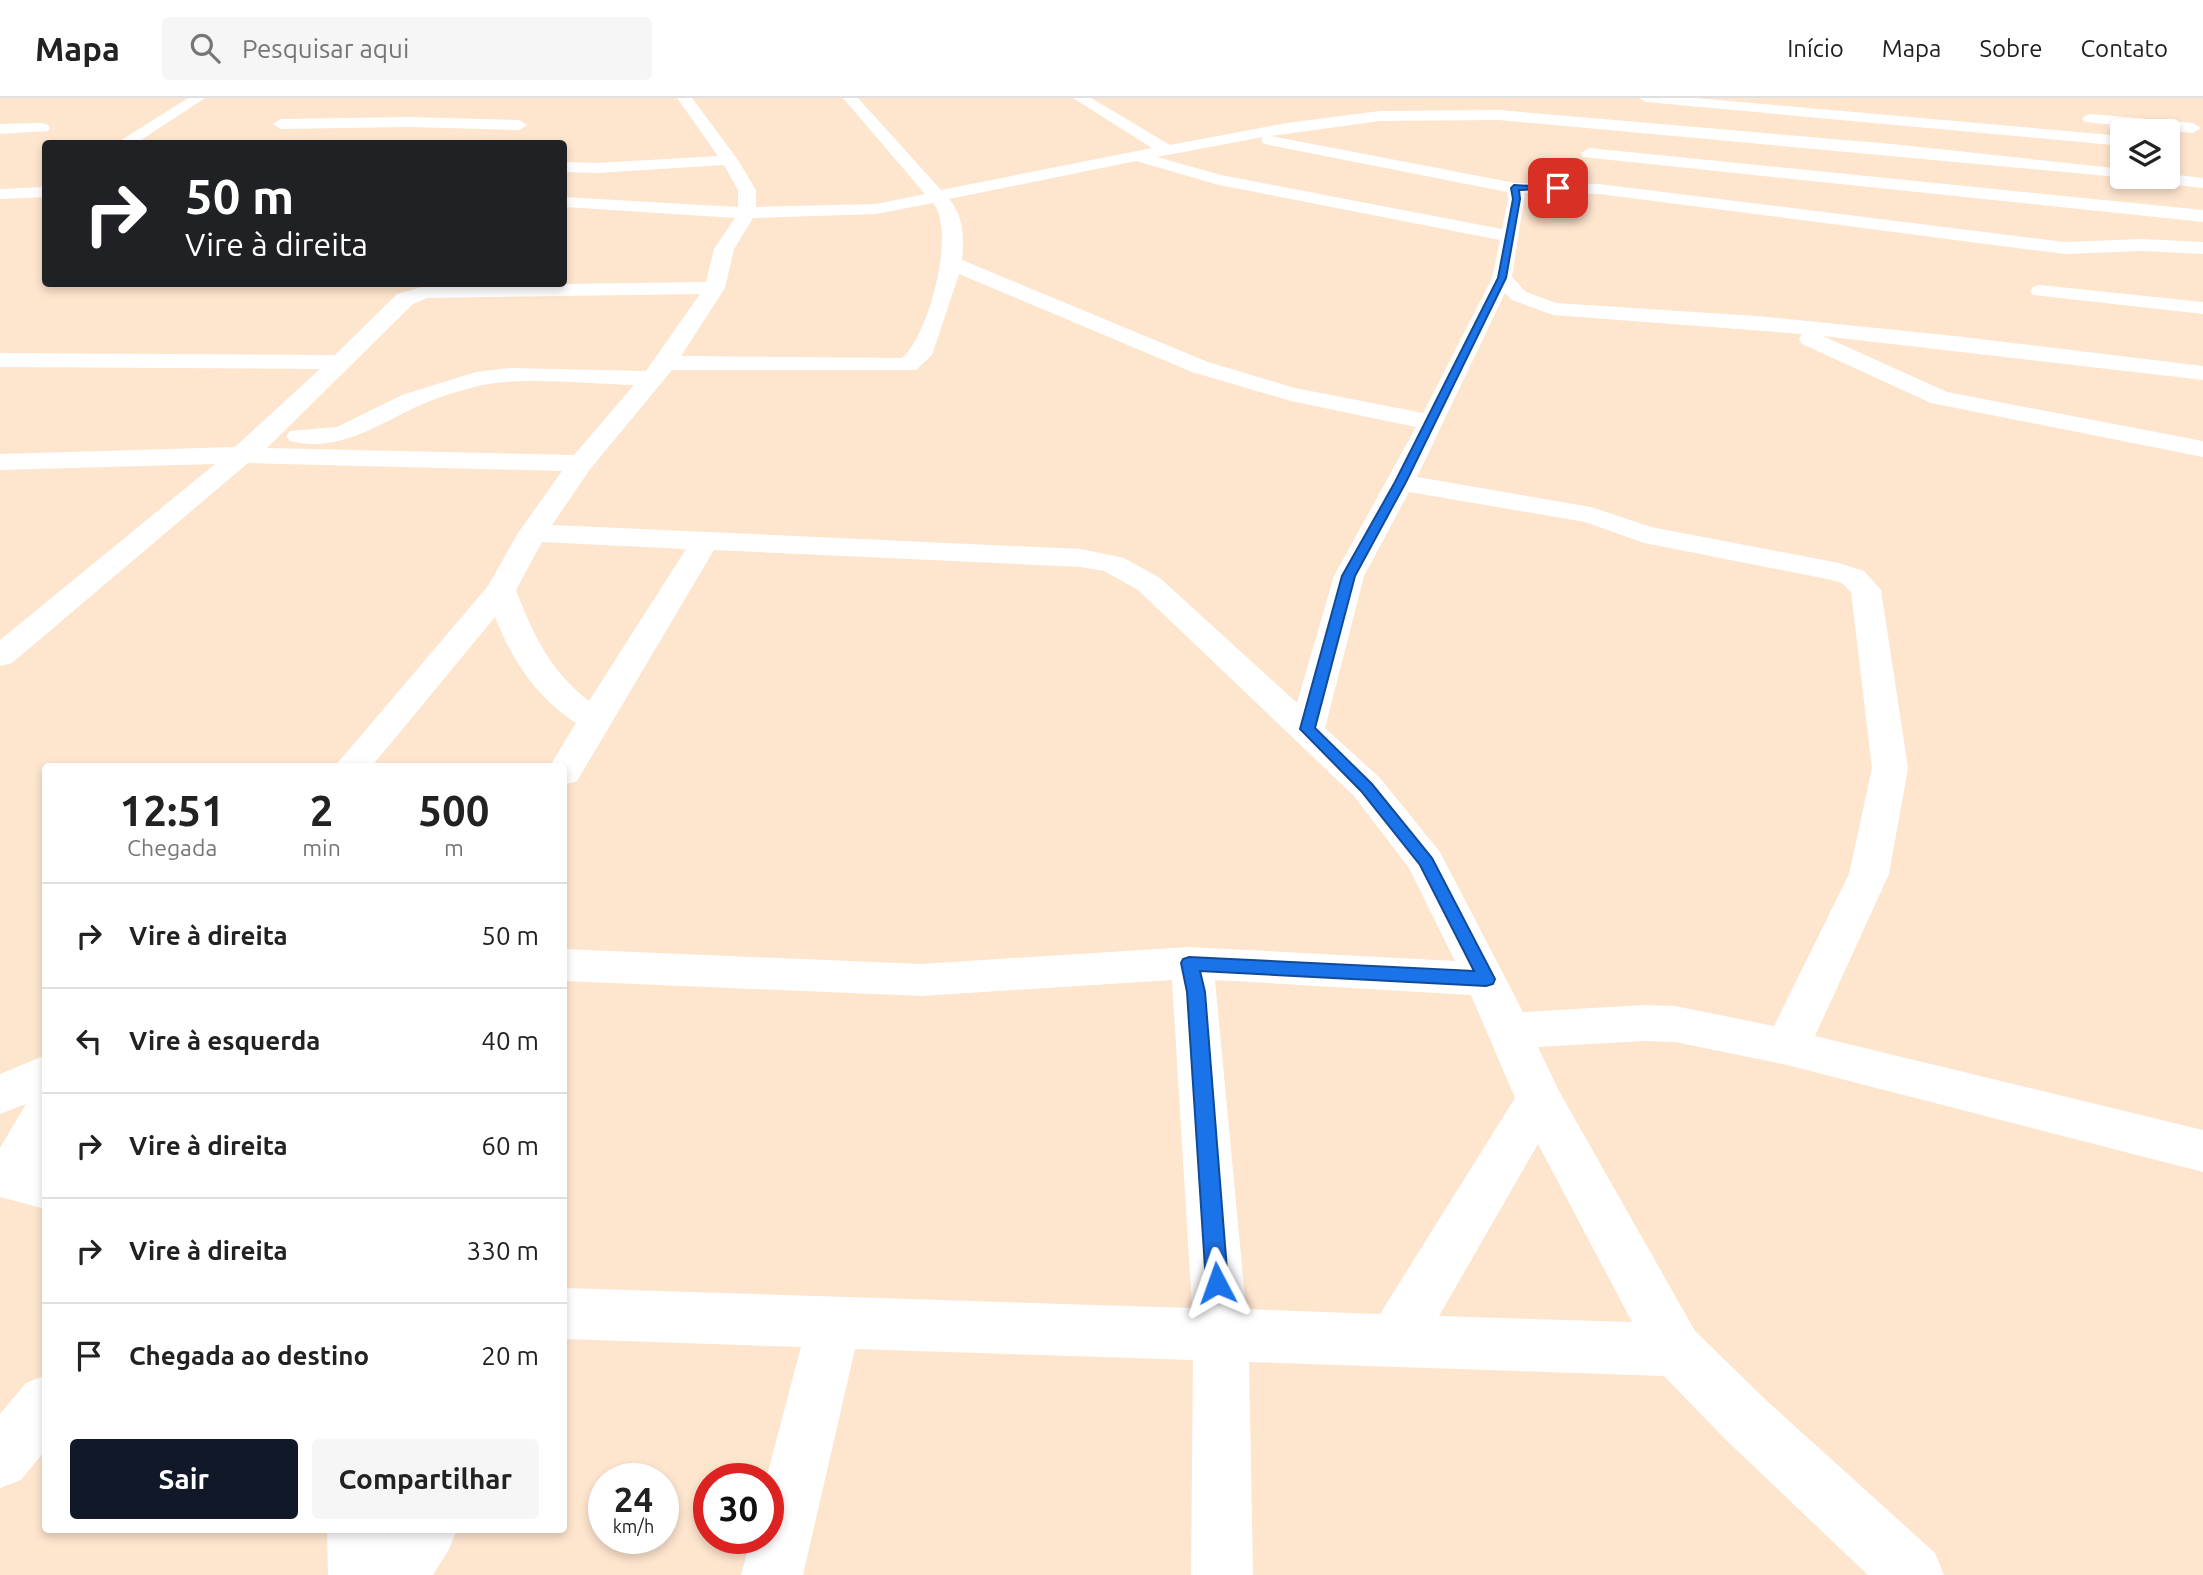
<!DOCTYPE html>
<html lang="pt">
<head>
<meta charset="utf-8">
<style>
  body { margin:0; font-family:Ubuntu,sans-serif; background:#f6f6f6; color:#222; height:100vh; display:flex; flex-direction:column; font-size:26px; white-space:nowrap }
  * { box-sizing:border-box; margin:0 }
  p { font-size:23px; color:#767676 }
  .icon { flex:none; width:38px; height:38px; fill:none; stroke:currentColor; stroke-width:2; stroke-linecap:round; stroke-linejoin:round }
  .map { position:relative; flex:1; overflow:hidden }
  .drawer { position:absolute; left:42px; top:665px; width:525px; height:770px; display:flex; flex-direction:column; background:#fff; border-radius:7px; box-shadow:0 4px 10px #0003 }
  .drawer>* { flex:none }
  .guide { position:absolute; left:42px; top:42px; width:525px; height:147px; border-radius:7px; box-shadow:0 4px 10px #0003; background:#202124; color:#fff; overflow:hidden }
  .fabs { position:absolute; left:2110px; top:21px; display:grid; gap:14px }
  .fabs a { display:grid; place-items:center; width:70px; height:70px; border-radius:7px; background:#fff; box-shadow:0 4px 10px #0003; font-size:35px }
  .speed { position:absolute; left:588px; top:1365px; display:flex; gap:14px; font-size:35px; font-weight:700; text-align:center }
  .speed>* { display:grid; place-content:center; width:91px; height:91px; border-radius:50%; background:#fff; box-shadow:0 4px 10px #0003; line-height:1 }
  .speed small { font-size:18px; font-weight:400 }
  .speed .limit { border:10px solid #d22; background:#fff; color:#111 }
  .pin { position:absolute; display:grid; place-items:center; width:60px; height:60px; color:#fff; margin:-30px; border-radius:14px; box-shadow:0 4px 10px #0006 }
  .me { position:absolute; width:77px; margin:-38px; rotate:356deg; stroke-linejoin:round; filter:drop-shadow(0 0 5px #0008) }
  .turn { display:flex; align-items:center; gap:24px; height:147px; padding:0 28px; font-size:32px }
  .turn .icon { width:91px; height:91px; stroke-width:2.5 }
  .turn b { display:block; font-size:49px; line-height:60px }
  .eta { display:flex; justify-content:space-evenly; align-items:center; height:119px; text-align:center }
  .eta b { font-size:42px; font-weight:700; line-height:49px }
  .button { display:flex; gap:14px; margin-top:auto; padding:14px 28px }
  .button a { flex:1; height:80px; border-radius:7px; background:#111827; color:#fff; font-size:28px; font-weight:700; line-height:80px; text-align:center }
  .button a+a { background:#f6f6f6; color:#222 }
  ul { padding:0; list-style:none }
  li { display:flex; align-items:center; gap:21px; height:105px; padding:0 28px; border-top:2px solid #e0e0e0 }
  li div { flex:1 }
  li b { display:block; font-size:26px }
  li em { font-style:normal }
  header { display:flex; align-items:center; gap:42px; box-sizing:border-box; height:98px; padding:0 35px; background:#fff; border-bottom:2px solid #e0e0e0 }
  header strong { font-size:33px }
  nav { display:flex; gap:38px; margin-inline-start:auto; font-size:24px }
  .search { width:490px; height:63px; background:#f6f6f6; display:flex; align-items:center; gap:18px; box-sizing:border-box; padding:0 24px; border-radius:7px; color:#767676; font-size:26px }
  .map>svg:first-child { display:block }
</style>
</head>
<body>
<header>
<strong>Mapa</strong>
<div class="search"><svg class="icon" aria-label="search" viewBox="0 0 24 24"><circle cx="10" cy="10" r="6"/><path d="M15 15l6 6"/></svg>Pesquisar aqui</div>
<nav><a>Início</a><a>Mapa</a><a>Sobre</a><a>Contato</a></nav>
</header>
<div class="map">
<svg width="2203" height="1477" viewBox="0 0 2203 1477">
  <rect width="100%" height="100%" fill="#fee5ce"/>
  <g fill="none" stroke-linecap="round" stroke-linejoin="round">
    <path fill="#fff" fill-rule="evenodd" d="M188,0H205L135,46H115Z
      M677,0H692L738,62L756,92V109L876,106L925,96L843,0H858L941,92L1152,50L1073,0H1091L1170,47L1287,25L1380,13L1499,12L1892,46L2123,71V79L2129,80L1499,22L1380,23L1271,38L1515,85L1599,86L2064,144L2142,141L2203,144V156L2142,153L2064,156L1599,96L1525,95L1512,179L1526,194L1556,205L1757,218L1955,238L2203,268V282L1823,238L1947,294L2203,343V359L1931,305L1802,246L1799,241L1802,236L1553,217L1512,202L1505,195L1417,379L1591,409L1651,429L1839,465L1864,473L1881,492L1908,670L1889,776L1815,938L2203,1032V1074L1787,967L1675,944L1644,943L1538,949L1559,993L1695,1233L1767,1303L1935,1455L1944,1477H1868L1727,1343L1664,1278L1249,1264L1253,1477H1191L1193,1262L855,1251L803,1477H741L751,1440H768V1381H766L801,1249L564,1241V1190L1192,1210L1172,882L921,898L564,883V851L921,866L1189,849L1455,863L1409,770L1354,698L1138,492L1104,473L1081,469L714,452L577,683L564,687V668H550L576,625C536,599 512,562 495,519L372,668H335L488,488L518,435L562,373L248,365L12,565L0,568V542L215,366L0,372V356L235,349L320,271L0,269V255L335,257L397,196L425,188L706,184L714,151L735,120L564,109V99L738,109V92L724,67L597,75L564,74V64L597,65L718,58ZM1263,39L1261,42L1263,45L1269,47L1507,94L1508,101L1502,131L1221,77L1157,59ZM1136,63L1219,87L1500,142L1492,180L1423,315L1295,290L1208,264L962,162C964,141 964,118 949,101ZM933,105C957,133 928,239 902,260L681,258L725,190L734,151L753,120L876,116ZM959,176L1192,274L1291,303L1416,329L1334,478L1297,605L1160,480L1124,460L1081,451L552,427L591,370L672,272H916L932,257ZM700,196L646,273L509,270L476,274L402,297L337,329L290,333L286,338L290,343C337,355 376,328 416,309C435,300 458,293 478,288C519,278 589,286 634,287L574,357L267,350L413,206L427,200ZM1409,394L1585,424L1644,445L1832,482L1842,485L1851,494L1872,670L1849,776L1774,928L1675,908L1644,907L1523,914L1440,754L1380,680L1325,630L1364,478ZM542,444L686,451L589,603C551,574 533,537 516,492ZM1215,882L1471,897L1515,1000L1380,1216L1246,1211ZM1538,1046L1632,1224L1439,1218Z
      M1639,0H1696L2123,38V48L1646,4Z
      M2090,16L2193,25L2201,30L2193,35L2085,24L2082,21L2085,18Z
      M408,19L519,22L527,27L519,32L408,29L281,31L273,26L281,21Z
      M42,25L48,27L50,30L48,33L0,36V26Z
      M1589,50L2203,112V124L1583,59L1581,55Z
      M2168,76L2203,80V90L2148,84L2139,79H2168Z
      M46,89V99L0,101V91Z
      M2040,187L2203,204V216L2033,197L2030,193L2033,189Z
      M46,957V1060L42,1066L46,1067V1111L0,1099V1050L26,1006L0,1016V976Z
      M46,1277V1351L21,1382L0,1390V1316L26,1285Z
      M327,1432H387L388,1437L391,1432H457L448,1453L433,1477H328Z"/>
  </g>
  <path fill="#1a73e8" stroke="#114b97" stroke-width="2" d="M1514,87L1562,90L1519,92L1520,101L1506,180L1406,384L1355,478L1315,630L1372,686L1432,760L1495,881L1493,886L1486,888L1200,873L1205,894L1228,1185L1225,1192L1217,1195L1209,1192L1206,1185L1187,894L1181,865L1183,861L1189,859L1474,873L1420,767L1361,693L1300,631L1342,478L1395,384L1498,180L1513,101L1511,90Z"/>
</svg>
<div class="fabs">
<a><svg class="icon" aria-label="layers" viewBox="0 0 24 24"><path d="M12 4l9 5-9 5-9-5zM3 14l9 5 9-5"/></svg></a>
</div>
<div class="speed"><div>24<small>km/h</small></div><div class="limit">30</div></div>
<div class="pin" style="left:1558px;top:90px;background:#d93025"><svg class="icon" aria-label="arrive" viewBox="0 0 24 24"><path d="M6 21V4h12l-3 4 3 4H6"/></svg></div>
<svg class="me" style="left:1217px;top:1185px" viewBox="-20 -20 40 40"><path d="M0-17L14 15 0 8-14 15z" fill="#1a73e8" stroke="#fff" stroke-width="4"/></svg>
<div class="guide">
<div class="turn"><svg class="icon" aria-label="right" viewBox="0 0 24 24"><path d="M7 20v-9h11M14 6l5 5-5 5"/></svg><div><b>50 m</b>Vire à direita</div></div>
</div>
<section class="drawer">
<div class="eta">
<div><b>12:51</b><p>Chegada</p></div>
<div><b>2</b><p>min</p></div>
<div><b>500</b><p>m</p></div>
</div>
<ul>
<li><svg class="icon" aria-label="right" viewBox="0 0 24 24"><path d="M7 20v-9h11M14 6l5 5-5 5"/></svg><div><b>Vire à direita</b></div><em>50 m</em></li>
<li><svg class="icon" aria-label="left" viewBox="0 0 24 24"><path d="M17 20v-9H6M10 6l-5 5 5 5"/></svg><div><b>Vire à esquerda</b></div><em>40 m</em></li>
<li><svg class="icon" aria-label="right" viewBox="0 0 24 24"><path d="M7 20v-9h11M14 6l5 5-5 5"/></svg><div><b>Vire à direita</b></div><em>60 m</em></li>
<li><svg class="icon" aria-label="right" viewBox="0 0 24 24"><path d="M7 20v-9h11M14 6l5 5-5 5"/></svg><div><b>Vire à direita</b></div><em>330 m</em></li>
<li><svg class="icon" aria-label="arrive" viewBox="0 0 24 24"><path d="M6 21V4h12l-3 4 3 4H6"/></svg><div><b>Chegada ao destino</b></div><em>20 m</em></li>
</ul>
<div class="button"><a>Sair</a><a>Compartilhar</a></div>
</section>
</div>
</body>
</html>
